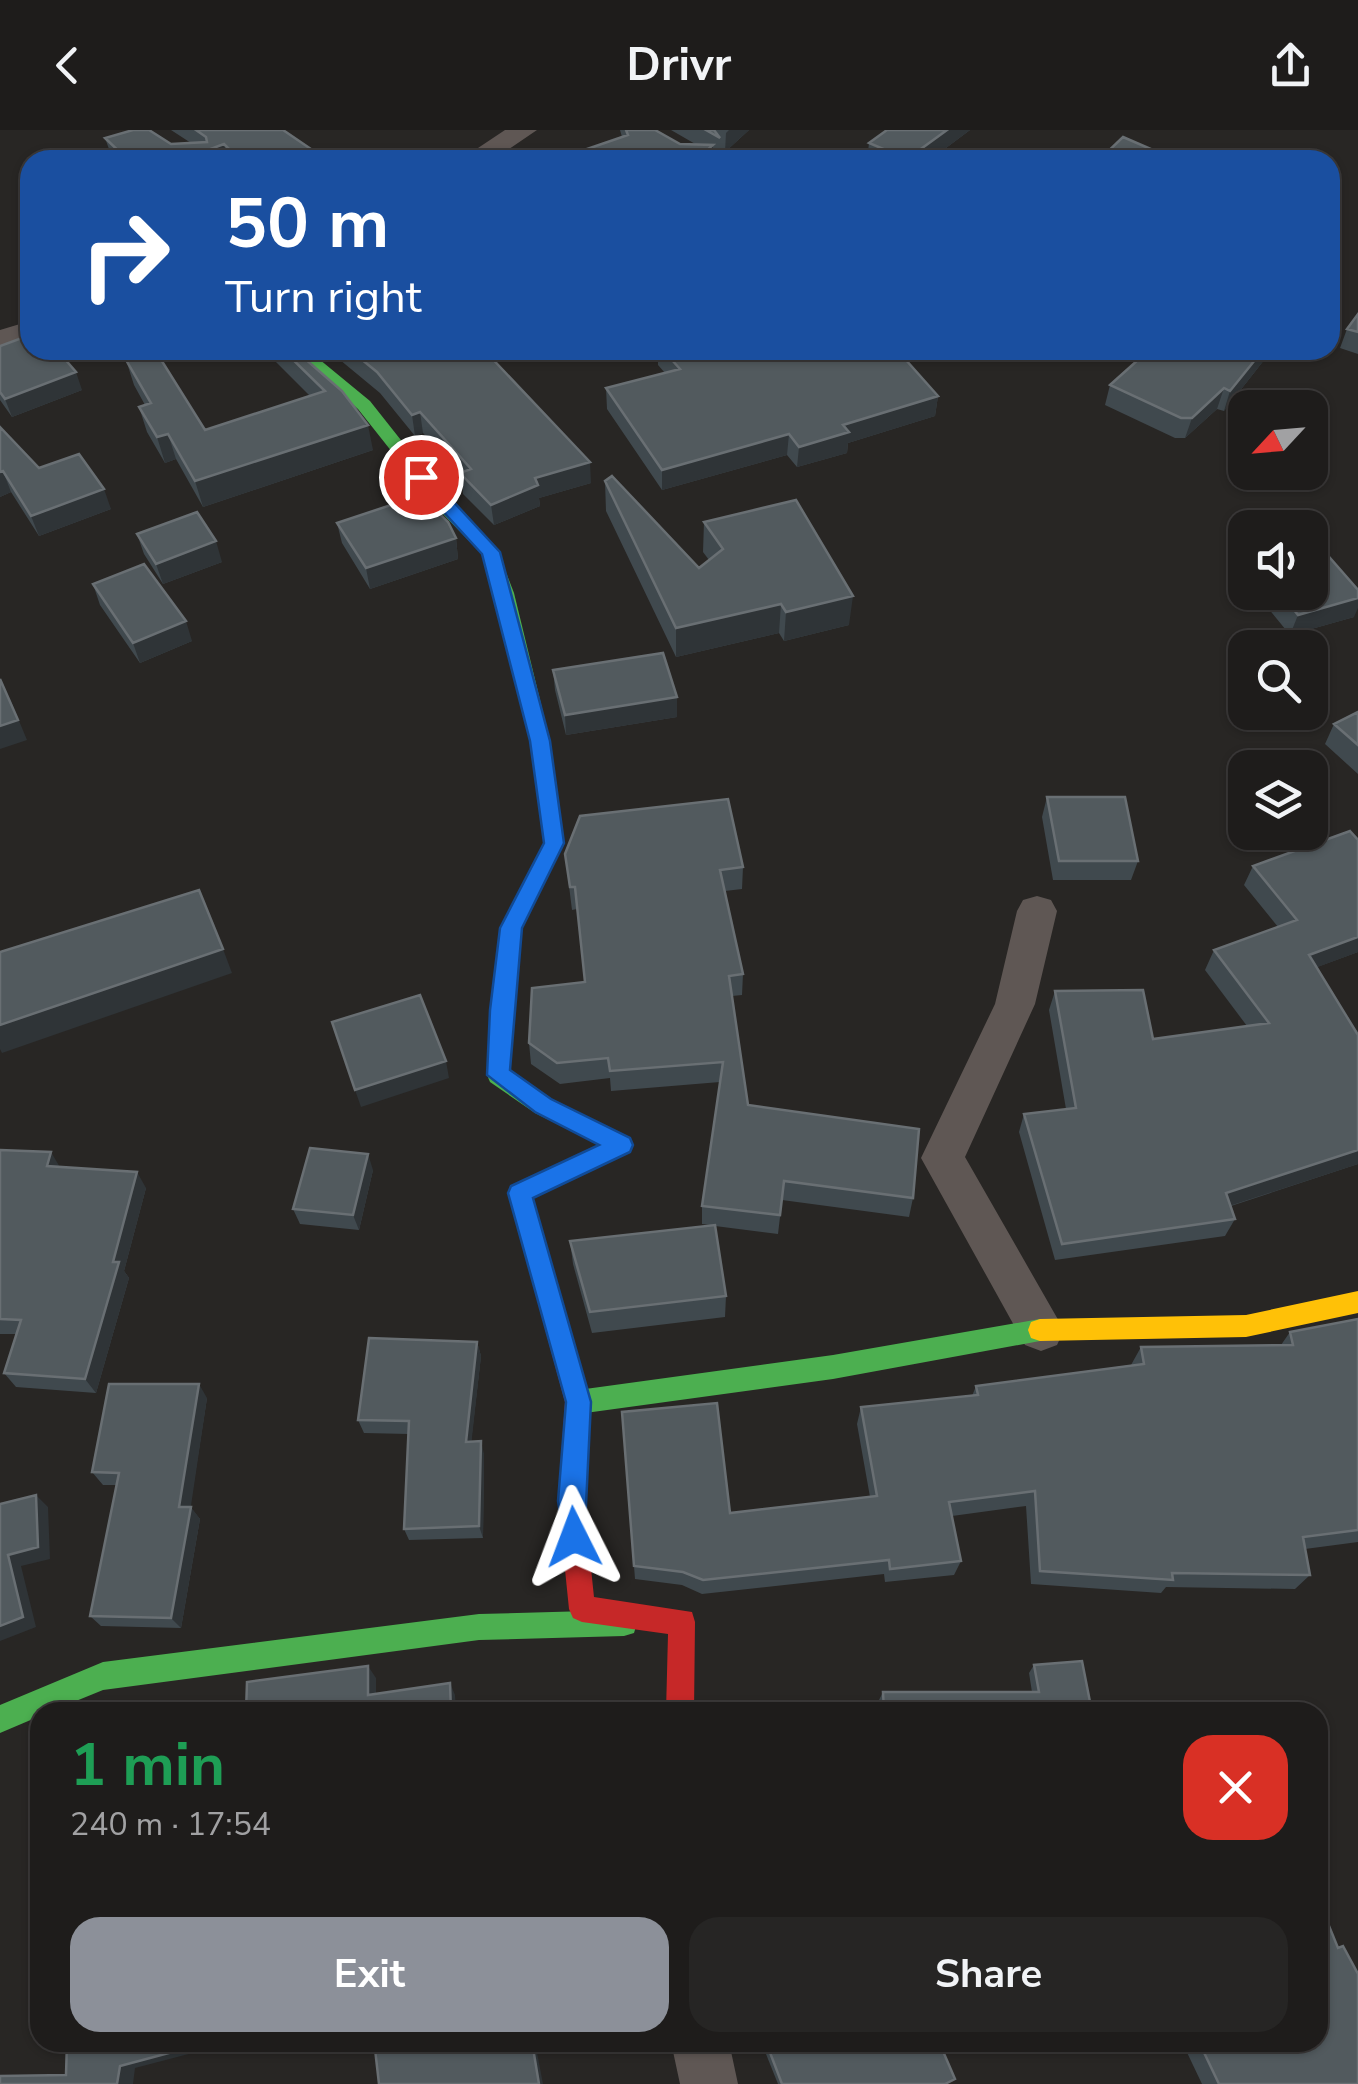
<!DOCTYPE html>
<html lang="en">
<head>
<meta charset="utf-8">
<style>
  body { margin:0; font-family:"Nunito Sans",sans-serif; background:#262524; color:#f1f3f6; height:100vh; display:flex; flex-direction:column; font-size:38px; white-space:nowrap }
  * { box-sizing:border-box; margin:0 }
  p { font-size:32px; color:#a1a1a3 }
  .icon { flex:none; width:55px; height:55px; fill:none; stroke:currentColor; stroke-width:2; stroke-linecap:round; stroke-linejoin:round }
  .map { position:relative; flex:1; overflow:hidden }
  .details { position:absolute; left:30px; top:1572px; width:1298px; height:350px; display:flex; flex-direction:column; background:#1e1c1b; border-radius:30px; box-shadow:0 2px 8px #0004,0 0 0 2px #3c3a3a }
  .details>* { flex:none }
  .banner { position:absolute; left:20px; top:20px; width:1320px; height:210px; border-radius:30px; box-shadow:0 2px 8px #0004,0 0 0 2px #3c3a3a; background:#1a4fa0; color:#fff; overflow:hidden }
  .needle { width:65px; rotate:244deg }
  .fabs { position:absolute; left:1228px; top:260px; display:grid; gap:20px }
  .fabs a { display:grid; place-items:center; width:100px; height:100px; border-radius:20px; background:#1e1c1b; box-shadow:0 2px 8px #0004,0 0 0 2px #3c3a3a; font-size:50px }
  .pin { position:absolute; display:grid; place-items:center; width:85px; height:85px; color:#fff; margin:-42px; border:5px solid #fff; border-radius:50%; box-shadow:0 2px 10px #0007 }
  .me { position:absolute; width:110px; margin:-55px; rotate:357deg; stroke-linejoin:round; filter:drop-shadow(0 0 8px #0008) }
  .turn { display:flex; align-items:center; gap:35px; height:210px; padding:0 40px; font-size:45px }
  .turn .icon { width:130px; height:130px; stroke-width:2.5 }
  .turn b { display:block; font-size:70px; line-height:85px }
  .round { display:grid; place-items:center; flex:none; width:105px; height:105px; border-radius:30px; background:#262524 }
  .summary { display:flex; align-items:center; justify-content:space-between; height:170px; padding:0 40px }
  h1 { font-size:60px; font-weight:700; line-height:75px; color:#1e9e55 }
  .action { display:flex; gap:20px; margin-top:auto; padding:20px 40px }
  .action a { flex:1; height:115px; border-radius:30px; background:#8c9099; color:#fff; font-size:40px; font-weight:700; line-height:115px; text-align:center }
  .action a+a { background:#262524; color:#f1f3f6 }
  header { display:flex; justify-content:space-between; align-items:center; height:130px; padding:0 40px; background:#1e1c1b; font-size:45px; font-weight:700 }
  .map>svg:first-child { display:block }
</style>
</head>
<body>
<header><svg class="icon" aria-label="back" viewBox="0 0 24 24"><path d="M15 5l-7 7 7 7"/></svg>Drivr<svg class="icon" aria-label="share" viewBox="0 0 24 24"><path d="M12 15V3M7 8l5-5 5 5M5 13v7h14v-7"/></svg></header>
<div class="map">
<svg width="1358" height="1954" viewBox="0 0 1358 1954">
  <rect width="100%" height="100%" fill="#282624"/>
  <g fill="none" stroke-linecap="round" stroke-linejoin="round">
    <path fill="#5f5754" fill-rule="evenodd" d="M505,0H537L493,30H460Z
      M30,191V210L0,219V200Z
      M1037,766L1051,770L1057,781L1035,874L965,1027L1064,1200L1057,1215L1041,1221L1025,1215L921,1028L995,874L1017,781L1023,770Z
      M671,1912H729L738,1954H680Z"/>
    <path fill="#4caf50" fill-rule="evenodd" d="M290,220H308L370,271L446,367L497,419L514,463L550,611L564,713L521,798L509,941L551,969L630,1008L633,1015L630,1022L550,1059L542,1056L538,1049L542,1042L600,1015L535,983L490,952L487,945L501,798L544,713L530,611L496,463L483,425L434,375L358,279Z
      M1040,1189L1049,1192L1052,1200L1049,1208L1040,1211L833,1249L578,1284L569,1280L565,1272L569,1264L578,1260L833,1225Z
      M624,1480L634,1483L637,1493L634,1503L624,1506L479,1510L103,1560L49,1582H40V1586L0,1603V1575L103,1532L479,1484Z"/>
    <path fill="#ffc107" fill-rule="evenodd" d="M1358,1161V1183L1246,1207L1040,1211L1031,1208L1028,1200L1031,1192L1040,1189L1246,1185Z"/>
    <path fill="#c62828" fill-rule="evenodd" d="M550,1039L558,1042L562,1049L558,1056L533,1068L591,1272L584,1371L594,1467L692,1482L695,1492L694,1582H666L668,1504L582,1492L573,1488L569,1479L558,1371L565,1272L508,1063L512,1056Z"/>
  </g>
  <path fill="#40494e" d="M171,0H283L327,30H113L105,8L171,14L191,13Z
    M620,0H655L680,14L697,15L671,0H749L725,22L720,20V27L712,23V30H555L622,7Z
    M887,0H970L930,30H867L869,13Z
    M1358,184V224L1340,218L1347,199Z
    M0,216L82,260L12,287L0,270Z
    M271,220H295L373,320L203,377L176,329L165,333L147,302L139,277L145,275L134,255L126,230L205,300L310,266L274,230Z
    M328,220H484L591,353L539,368L540,376L494,395L463,364L461,345L423,303L415,306L380,263Z
    M658,220L938,266L935,286L848,313L847,323L797,337L787,325L662,360L607,279L606,258L665,243L658,235Z
    M1272,220L1224,281L1217,279L1185,308H1175L1105,275L1110,255Z
    M0,297L39,338L111,379L39,406L11,362L0,367Z
    M605,351L699,438L709,430L703,422L704,392L849,495L784,511L779,503L676,527L606,381Z
    M337,393L456,408L458,429L370,459L342,413Z
    M137,404L222,432L163,454L144,424Z
    M1245,425V450L1239,443Z
    M93,454L192,511L140,533L100,475Z
    M1255,462H1310L1354,487L1290,505Z
    M553,540L677,567V587L566,605L555,560Z
    M1358,582V644L1325,614L1334,594Z
    M1047,667L1138,731L1131,750H1053L1042,687Z
    M1358,710V822L1317,837L1358,1034L1231,1076L1235,1089L1225,1106L1055,1130L1019,1002L1024,984L1066,979L1049,880L1055,861L1153,909L1247,896L1205,840L1214,820L1278,797L1244,755L1253,736Z
    M565,724L743,737L742,759L725,761L743,844L742,865L732,866L748,975L913,1068L909,1087L782,1070L778,1104L715,1096L726,1166L725,1187L592,1203L573,1134L570,1111L710,1095L702,1094V1076L720,952L611,961L610,948L560,954L531,934L529,913L585,852L577,779L572,780Z
    M0,1020L60,1037L146,1058L124,1141L129,1148L96,1263L16,1257L4,1243L17,1204H0Z
    M373,1040L359,1100L300,1094L293,1079Z
    M1358,1189V1412L1305,1419L1310,1445L1295,1459L1166,1457L1161,1463L1031,1454L1026,1376L952,1386L961,1431L954,1445L885,1452L884,1444L702,1464L682,1455L635,1449L622,1282L730,1383L870,1367L857,1294L861,1277L972,1266L976,1256L1131,1235L1141,1217L1281,1215L1290,1202Z
    M477,1212L481,1226L471,1312L484,1324L483,1408L409,1410L404,1399L409,1304L364,1303L358,1290Z
    M207,1268L190,1377L200,1389L181,1498L101,1496L90,1486L116,1355H103L92,1342Z
    M1034,1535L1092,1582H880L879,1570L883,1562H1032L1029,1543Z
    M1343,1816L1358,1954H1202L1182,1912H1318L1338,1818Z
    M763,1912H939L945,1954H778L762,1914Z"/>
  <path fill="#2f3437" d="M729,0H749L725,22L726,3Z
    M947,0H970L930,30H907Z
    M224,14L228,30H181Z
    M713,15L712,30H698V28Z
    M252,23L254,30H239L238,28Z
    M1263,220H1272L1224,281L1230,261Z
    M76,242L82,260L12,287L5,269Z
    M1224,258L1217,279L1185,308L1192,288Z
    M938,266L935,286L848,313L847,323L797,337L799,317L843,295Z
    M420,282L423,303L415,306L412,285Z
    M368,295L373,320L203,377L195,351Z
    M168,304L176,329L165,333L157,307Z
    M789,304L787,325L662,360V340Z
    M590,332L591,353L539,368L540,376L494,395L491,375L535,348Z
    M3,341L11,362L0,367V342Z
    M104,359L111,379L39,406L31,386Z
    M456,408L458,429L370,459L366,438Z
    M216,411L222,432L163,454L156,434Z
    M853,466L849,495L784,511L786,482Z
    M1358,468V478L1354,487L1290,505L1298,485Z
    M781,474L779,503L676,527V498Z
    M186,491L192,511L140,533L133,513Z
    M677,567V587L566,605L565,585Z
    M10,569L27,610L0,619V596Z
    M1358,807V822L1299,844L1309,825Z
    M223,819L232,843L2,923L0,919V895Z
    M446,931L449,948L361,977L355,960Z
    M1358,1020V1034L1217,1080L1226,1063Z
    M51,1022L61,1039L47,1036Z
    M368,1024L373,1040L359,1100L353,1085Z
    M137,1042L146,1058L124,1141L129,1148L96,1263L85,1249L113,1132Z
    M477,1212L481,1226L470,1325L466,1312Z
    M199,1254L207,1268L189,1389L179,1377Z
    M481,1311L484,1324L483,1408L479,1396Z
    M36,1365L48,1377L50,1429L21,1436L36,1497L0,1511V1496L8,1425Z
    M191,1377L200,1389L181,1498L171,1488Z
    M368,1536L376,1548V1576L368,1565Z
    M450,1553L455,1565L456,1582H451Z
    M210,1912H223V1915L135,1938L133,1954H117L120,1936Z
    M532,1912H535L543,1954H539Z"/>
  <path fill="#525a5e" stroke="#696f73" stroke-width="2.5" d="M133,0H149L171,14L207,12L206,7L196,0H283L327,30H258L252,23L238,28L224,14L181,30H128L105,8Z
    M626,0H655L680,14L713,15L698,28L703,30H555L628,5Z
    M706,0H714L720,8Z
    M887,0H947L907,29L869,13Z
    M1123,7L1167,26L1161,30H1099Z
    M1358,184V202L1347,199Z
    M30,205V220H57L76,242L5,269L0,262V216Z
    M142,220H155L205,300L325,261L283,220H295L342,261L368,295L195,351L168,304L157,307L139,277L151,273L126,230Z
    M350,220H484L590,332L535,348L538,355L491,375L460,343L471,339L420,282L412,285L377,242Z
    M663,220H897L938,266L843,295L849,302L799,317L789,304L662,340L606,258L680,239Z
    M1149,220H1263L1230,261L1224,258L1192,288H1181L1110,255Z
    M0,297L39,338L79,324L104,359L31,386L3,341L0,342Z
    M612,346L699,438L723,419L704,392L796,370L853,466L786,482L781,474L676,498L605,351Z
    M421,365L448,392L456,408L366,438L337,393Z
    M197,382L216,411L156,434L137,404Z
    M1310,405L1358,460V468L1298,485L1280,462H1310Z
    M144,434L186,491L133,513L93,454Z
    M663,523L677,567L565,585L553,540Z
    M0,549L18,590L0,596Z
    M1358,582V615L1334,594Z
    M1047,667H1125L1138,731H1059Z
    M728,669L743,737L720,740L743,844L729,846L748,975L919,999L913,1068L784,1051L780,1085L702,1076L723,932L610,941L608,928L557,933L529,913L532,858L585,852L575,757H570L565,724L580,686Z
    M1350,701L1358,710V807L1309,825L1358,905V1020L1226,1063L1235,1089L1062,1114L1024,984L1076,978L1055,861L1143,860L1153,909L1269,893L1214,820L1297,790L1253,736Z
    M199,760L223,819L0,895V822Z
    M420,865L446,931L355,960L332,892Z
    M310,1018L368,1024L353,1085L293,1079Z
    M0,1020L51,1022L47,1036L137,1042L113,1132H119L85,1249L4,1243L21,1190L0,1189Z
    M715,1095L726,1166L590,1182L570,1111Z
    M1358,1189V1400L1303,1407L1310,1445L1172,1443L1173,1450L1040,1441L1035,1361L949,1372L961,1431L890,1439L889,1430L703,1450L683,1442L634,1436L622,1282L717,1273L730,1383L877,1366L861,1277L978,1265L976,1256L1144,1234L1141,1217L1293,1215L1290,1202Z
    M369,1208L477,1212L466,1312L481,1311L479,1396L404,1399L409,1291L358,1290Z
    M109,1254H199L179,1377H191L171,1488L90,1486L119,1343L92,1342Z
    M36,1365L38,1417L8,1425L23,1487L0,1496V1374Z
    M1082,1531L1092,1582H884L883,1562H1039L1034,1535Z
    M368,1536V1565L450,1553L451,1582H246L247,1552Z
    M1318,1769L1338,1818L1343,1816L1358,1844V1954H1219L1199,1912H1318Z
    M67,1912H210L120,1936L117,1954H0V1946L66,1945Z
    M398,1912H532L539,1954H379L375,1919Z
    M766,1912H939L955,1949L945,1954H782Z"/>
  <path fill="#1a73e8" stroke="#114b97" stroke-width="2.5" d="M415,343H427L500,422L550,611L564,713L522,798L510,940L551,969L630,1008L633,1015L630,1022L533,1068L591,1272L584,1416L574,1420L565,1416L558,1371L566,1272L508,1063L511,1056L599,1015L535,982L487,945L490,880L500,798L544,713L530,611L482,424L415,351Z"/>
</svg>
<div class="fabs">
<a><svg class="needle" viewBox="-14 -14 28 28"><path d="M0-13l5 13h-10z" fill="#e53935"/><path d="M0 13l5-13h-10z" fill="#a1a1a3"/></svg></a>
<a><svg class="icon" aria-label="sound" viewBox="0 0 24 24"><path d="M4 9h4l5-4v14l-5-4H4zM17 9q2 3 0 6"/></svg></a>
<a><svg class="icon" aria-label="search" viewBox="0 0 24 24"><circle cx="10" cy="10" r="6"/><path d="M15 15l6 6"/></svg></a>
<a><svg class="icon" aria-label="layers" viewBox="0 0 24 24"><path d="M12 4l9 5-9 5-9-5zM3 14l9 5 9-5"/></svg></a>
</div>
<div class="pin" style="left:421px;top:347px;background:#d93025"><svg class="icon" aria-label="arrive" viewBox="0 0 24 24"><path d="M6 21V4h12l-3 4 3 4H6"/></svg></div>
<svg class="me" style="left:574px;top:1407px" viewBox="-20 -20 40 40"><path d="M0-17L14 15 0 8-14 15z" fill="#1a73e8" stroke="#fff" stroke-width="4"/></svg>
<div class="banner">
<div class="turn"><svg class="icon" aria-label="right" viewBox="0 0 24 24"><path d="M7 20v-9h11M14 6l5 5-5 5"/></svg><div><b>50 m</b>Turn right</div></div>
</div>
<section class="details">
<div class="summary"><div><h1>1 min</h1><p>240 m · 17:54</p></div><a class="round" style="background:#d93025;color:#fff"><svg class="icon" aria-label="close" viewBox="0 0 24 24"><path d="M6 6l12 12M18 6L6 18"/></svg></a></div>
<div class="action"><a>Exit</a><a>Share</a></div>
</section>
</div>
</body>
</html>
